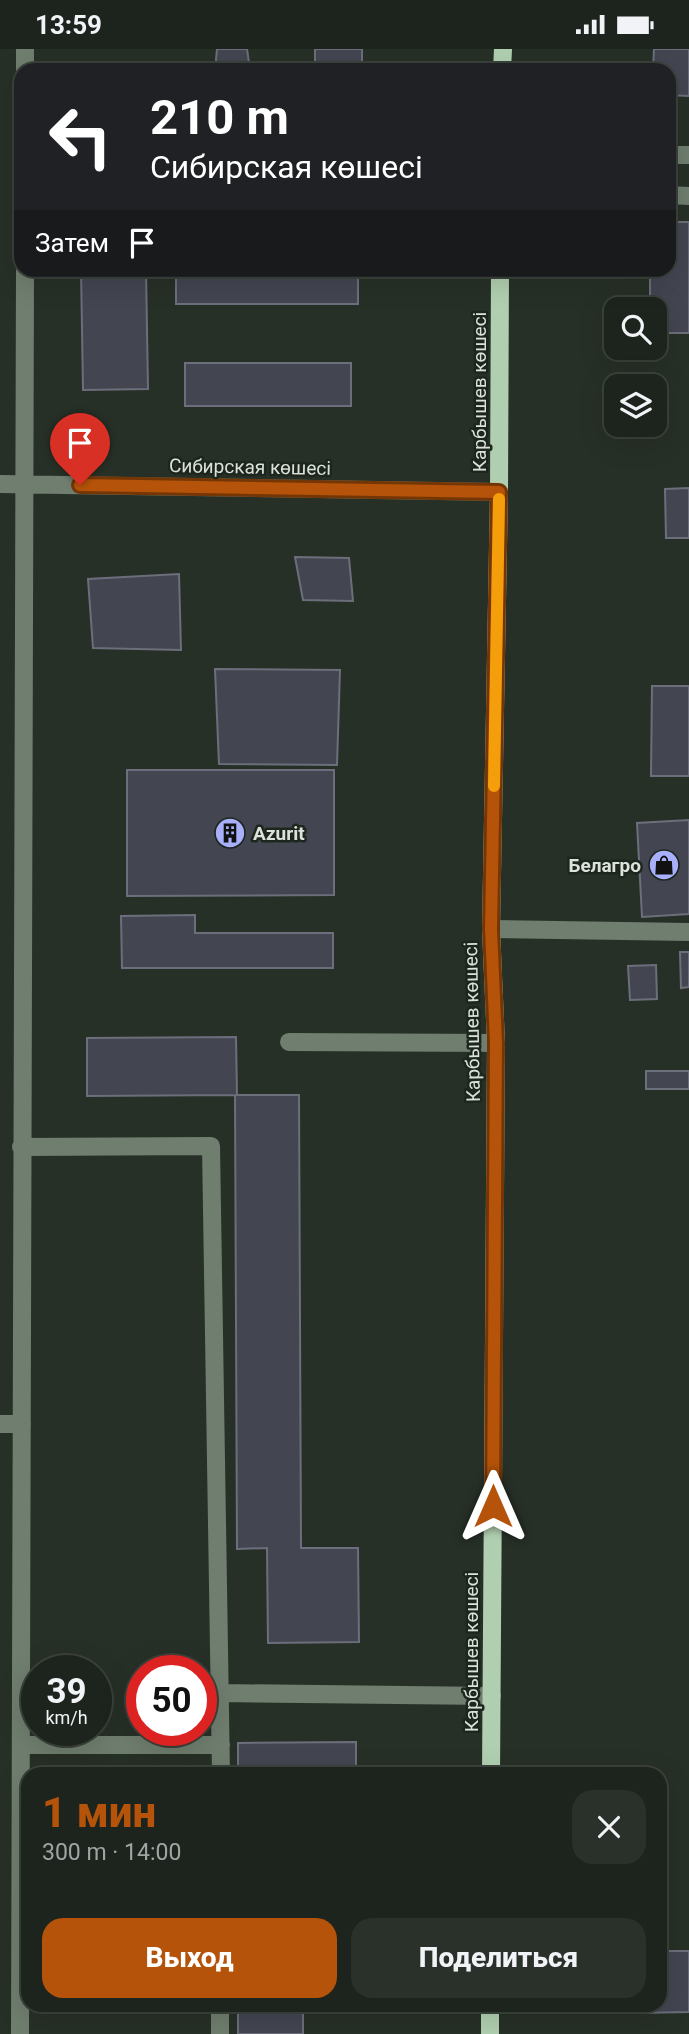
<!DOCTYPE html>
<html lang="ru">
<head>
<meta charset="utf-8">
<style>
  body { margin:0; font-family:Roboto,sans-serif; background:#2a302a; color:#f1f3f6; height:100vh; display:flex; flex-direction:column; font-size:26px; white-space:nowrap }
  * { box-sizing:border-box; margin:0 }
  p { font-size:23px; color:#a0a4a4 }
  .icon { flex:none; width:38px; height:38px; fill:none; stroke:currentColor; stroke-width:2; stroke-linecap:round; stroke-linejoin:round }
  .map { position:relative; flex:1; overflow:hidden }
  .side { position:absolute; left:21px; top:1718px; width:646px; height:245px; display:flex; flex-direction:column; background:#1d241d; border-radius:21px; box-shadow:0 7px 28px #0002,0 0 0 2px #3b413b }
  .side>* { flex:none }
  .top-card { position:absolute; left:14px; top:14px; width:662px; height:214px; border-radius:21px; box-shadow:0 7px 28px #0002,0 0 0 2px #3b413b; background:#202124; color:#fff; overflow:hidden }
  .fabs { position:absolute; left:604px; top:248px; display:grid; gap:14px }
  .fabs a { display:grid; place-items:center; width:63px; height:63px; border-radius:14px; background:#1d241d; box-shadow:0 7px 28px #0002,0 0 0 2px #3b413b; font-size:35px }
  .speed { position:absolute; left:21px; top:1606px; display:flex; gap:14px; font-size:35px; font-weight:700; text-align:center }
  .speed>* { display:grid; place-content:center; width:91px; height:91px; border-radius:50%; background:#1d241d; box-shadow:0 7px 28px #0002,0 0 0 2px #3b413b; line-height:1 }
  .speed small { font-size:18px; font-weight:400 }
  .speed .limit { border:10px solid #d22; background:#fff; color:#111 }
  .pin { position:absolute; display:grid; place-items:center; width:60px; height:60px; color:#fff; margin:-72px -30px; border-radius:50% 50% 50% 0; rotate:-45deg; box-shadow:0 0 7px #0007 }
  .pin .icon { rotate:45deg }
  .me { position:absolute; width:77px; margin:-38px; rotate:0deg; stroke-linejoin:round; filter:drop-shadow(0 0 5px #0008) }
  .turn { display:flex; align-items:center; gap:24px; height:147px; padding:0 21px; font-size:32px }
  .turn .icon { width:91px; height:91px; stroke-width:2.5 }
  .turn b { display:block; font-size:49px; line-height:60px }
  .then { display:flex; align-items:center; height:66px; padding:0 21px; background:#0003; gap:14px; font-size:26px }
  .round { display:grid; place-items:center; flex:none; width:74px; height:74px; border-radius:21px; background:#2a302a }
  .headline { display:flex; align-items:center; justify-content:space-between; height:119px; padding:0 21px }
  h1 { font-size:42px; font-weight:800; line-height:52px; color:#b45309 }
  .button { display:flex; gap:14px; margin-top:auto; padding:14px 21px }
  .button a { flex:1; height:80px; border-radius:21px; background:#b45309; color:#fff; font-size:28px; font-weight:800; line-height:80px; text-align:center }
  .button a+a { background:#2a302a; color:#f1f3f6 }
  .status { display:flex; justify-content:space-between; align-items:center; height:49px; padding:0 35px; background:#1d241d; direction:ltr }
  .status svg { height:19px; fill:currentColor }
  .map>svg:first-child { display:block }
</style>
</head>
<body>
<div class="status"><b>13:59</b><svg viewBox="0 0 49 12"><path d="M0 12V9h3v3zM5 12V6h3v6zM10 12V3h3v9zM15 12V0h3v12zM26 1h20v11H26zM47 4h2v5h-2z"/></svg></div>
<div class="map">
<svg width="689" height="1985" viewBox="0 0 689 1985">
  <rect width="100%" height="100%" fill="#273027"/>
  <path fill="#434551" stroke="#6c6e7b" stroke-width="2" d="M217,0H247L250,21H215Z
    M315,0H362V21H315Z
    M654,0H689V47L668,46V21H653Z
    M668,173H689V284H654V261H650V220H668Z
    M81,220H146L148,340L83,341Z
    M176,220H358V255H176Z
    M185,314H351V357H185Z
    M689,439V489H666L665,440Z
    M295,508L349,509L353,552L303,551Z
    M179,525L181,601L93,599L88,530Z
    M215,620L340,621L337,716L219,715Z
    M652,637H689V727H651Z
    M127,721H334V846L127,847Z
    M689,771V865L642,868L637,774Z
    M195,866V884H333V919H122L121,867Z
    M680,903H689V938L681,939Z
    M656,916L657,950L630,951L628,917Z
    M236,988L237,1046H299L301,1499H358L359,1593L268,1594L267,1499L237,1500L235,1046L87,1047V989Z
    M646,1022H689V1040H646Z
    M356,1693V1726H238V1694Z
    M660,1902H689V1963L638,1964V1956H660Z
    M238,1956H303V1985H238Z"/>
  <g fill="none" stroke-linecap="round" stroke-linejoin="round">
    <path stroke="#6f7e6f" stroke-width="18" d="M25,21V0
      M668,106H689
      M668,146L689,147
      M0,435L499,443
      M491,880L689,883
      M289,993L496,994
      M21,1098L211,1097L221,1726
      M0,1375H22
      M220,1644L492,1647
      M21,1696H221
      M20,1985L25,220
      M220,1985V1956"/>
    <path stroke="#b0cfb0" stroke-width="18" d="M502,21L503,0
      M491,1726L496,994L491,880L499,443L500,220
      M490,1985V1956"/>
  </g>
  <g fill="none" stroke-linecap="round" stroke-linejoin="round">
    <g stroke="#753606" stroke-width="18">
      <path id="route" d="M80,436L499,443L491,880L496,994L493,1457"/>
    </g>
    <use href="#route" stroke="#b45309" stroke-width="12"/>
    <path stroke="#f59e0b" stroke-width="12" d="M494,737L499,450"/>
  </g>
  <defs>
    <g id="building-disc" transform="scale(1.575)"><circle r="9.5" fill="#a8b0fc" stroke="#1d261d"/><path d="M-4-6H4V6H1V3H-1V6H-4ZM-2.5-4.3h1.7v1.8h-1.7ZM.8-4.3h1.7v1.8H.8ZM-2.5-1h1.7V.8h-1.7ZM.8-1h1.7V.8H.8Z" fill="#111"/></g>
    <g id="shop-disc" transform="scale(1.575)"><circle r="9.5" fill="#a8b0fc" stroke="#1d261d"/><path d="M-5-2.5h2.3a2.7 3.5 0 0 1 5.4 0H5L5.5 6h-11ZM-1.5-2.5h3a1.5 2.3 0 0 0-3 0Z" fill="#111"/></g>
  </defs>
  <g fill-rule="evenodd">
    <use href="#building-disc" x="230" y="784"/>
    <use href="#shop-disc" x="664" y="816"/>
  </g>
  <g text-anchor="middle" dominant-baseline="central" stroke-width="5" stroke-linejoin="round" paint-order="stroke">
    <g font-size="19" fill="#dbe1db" stroke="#1d261d">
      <text transform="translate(479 343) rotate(-90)">Карбышев көшесі</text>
      <text transform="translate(250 418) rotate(1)">Сибирская көшесі</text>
      <text transform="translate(472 973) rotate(-91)">Карбышев көшесі</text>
      <text transform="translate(471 1603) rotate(-90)">Карбышев көшесі</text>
    </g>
    <g font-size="19" font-weight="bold" fill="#dbe1db" stroke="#1d261d" text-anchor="start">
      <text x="253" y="784">Azurit</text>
      <text x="641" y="816" text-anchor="end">Белагро</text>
    </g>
  </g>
</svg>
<div class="fabs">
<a><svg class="icon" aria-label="search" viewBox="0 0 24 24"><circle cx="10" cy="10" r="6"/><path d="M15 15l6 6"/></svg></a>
<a><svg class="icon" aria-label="layers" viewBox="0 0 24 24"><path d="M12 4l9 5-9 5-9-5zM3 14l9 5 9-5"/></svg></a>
</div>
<div class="speed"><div>39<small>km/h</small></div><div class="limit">50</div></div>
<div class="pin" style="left:80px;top:436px;background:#d93025"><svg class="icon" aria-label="arrive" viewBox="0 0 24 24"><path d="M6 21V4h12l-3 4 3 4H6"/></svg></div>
<svg class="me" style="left:493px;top:1457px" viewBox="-20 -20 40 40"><path d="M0-17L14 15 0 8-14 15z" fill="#b45309" stroke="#fff" stroke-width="4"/></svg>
<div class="top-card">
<div class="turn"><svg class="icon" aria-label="left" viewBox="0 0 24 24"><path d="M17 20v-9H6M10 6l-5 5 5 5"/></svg><div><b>210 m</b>Сибирская көшесі</div></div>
<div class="then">Затем<svg class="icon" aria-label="arrive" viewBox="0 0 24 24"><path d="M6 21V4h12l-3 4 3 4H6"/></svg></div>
</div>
<section class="side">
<div class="headline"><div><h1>1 мин</h1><p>300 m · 14:00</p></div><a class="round"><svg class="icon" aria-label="close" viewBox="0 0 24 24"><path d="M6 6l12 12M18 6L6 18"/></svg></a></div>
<div class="button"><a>Выход</a><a>Поделиться</a></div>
</section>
</div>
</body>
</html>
